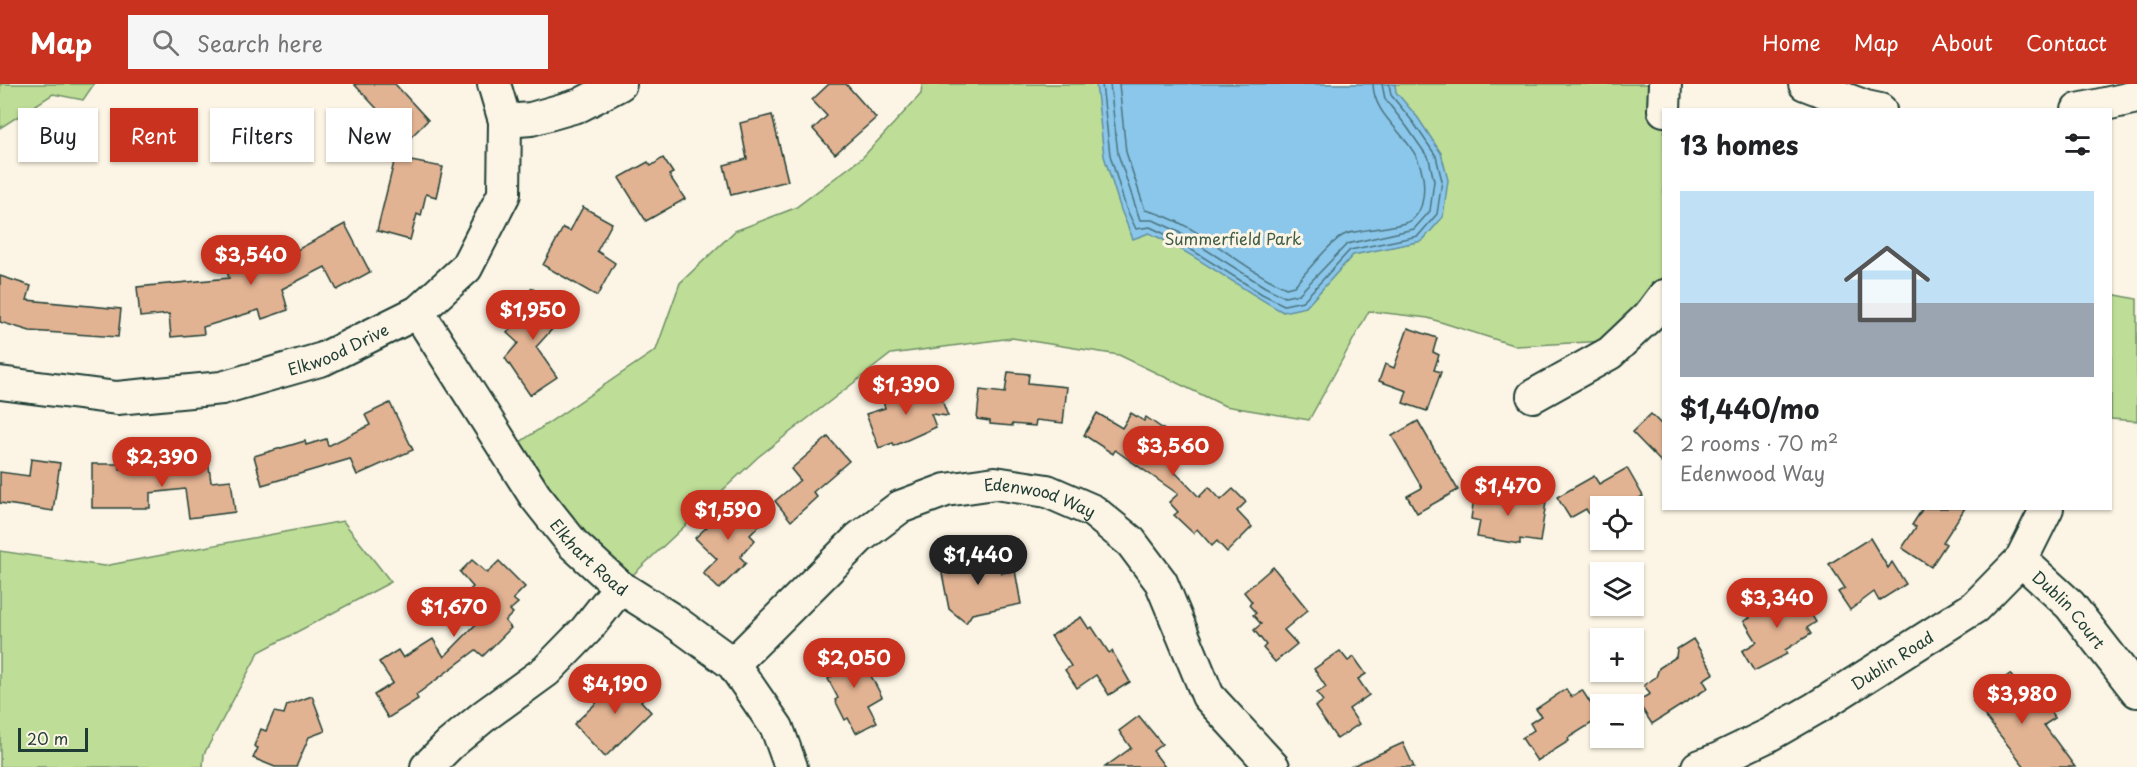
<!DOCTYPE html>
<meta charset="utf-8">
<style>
:root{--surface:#fff;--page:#f6f6f6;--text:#202124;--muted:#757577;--line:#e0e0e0;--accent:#c8321e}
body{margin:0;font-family:"Playpen Sans",sans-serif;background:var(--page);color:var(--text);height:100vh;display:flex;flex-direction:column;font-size:22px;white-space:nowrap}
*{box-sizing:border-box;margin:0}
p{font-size:20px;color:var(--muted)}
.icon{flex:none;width:33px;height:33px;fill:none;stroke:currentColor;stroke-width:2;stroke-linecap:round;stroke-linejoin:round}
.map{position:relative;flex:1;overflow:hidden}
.panel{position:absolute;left:1662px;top:24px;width:450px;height:402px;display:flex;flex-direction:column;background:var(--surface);border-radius:0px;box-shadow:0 2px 4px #0004}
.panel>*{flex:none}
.guide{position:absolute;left:18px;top:24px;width:570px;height:54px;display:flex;gap:12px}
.buttons{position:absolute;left:1590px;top:412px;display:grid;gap:12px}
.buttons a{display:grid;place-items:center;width:54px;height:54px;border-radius:0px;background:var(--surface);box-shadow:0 2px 4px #0004;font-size:30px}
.scale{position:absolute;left:18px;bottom:15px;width:70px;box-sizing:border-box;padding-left:6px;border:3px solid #1f3d34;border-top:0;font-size:16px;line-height:21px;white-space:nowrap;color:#1f3d34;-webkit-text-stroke:4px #fcf5e5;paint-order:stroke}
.price{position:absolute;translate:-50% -51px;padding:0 14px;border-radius:21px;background:var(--accent);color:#fff;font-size:20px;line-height:39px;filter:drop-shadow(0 2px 3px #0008)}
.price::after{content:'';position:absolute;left:50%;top:36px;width:18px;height:14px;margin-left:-9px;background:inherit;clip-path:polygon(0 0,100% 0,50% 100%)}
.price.on{background:#222;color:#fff}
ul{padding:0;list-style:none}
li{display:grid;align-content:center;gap:12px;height:318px;padding:0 18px}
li+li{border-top:2px solid var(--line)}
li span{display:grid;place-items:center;height:186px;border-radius:0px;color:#555}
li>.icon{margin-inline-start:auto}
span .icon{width:108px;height:108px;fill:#fffc;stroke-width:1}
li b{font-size:26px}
h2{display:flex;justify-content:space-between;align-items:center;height:72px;padding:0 18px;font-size:26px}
.pill{padding:0 21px;border-radius:0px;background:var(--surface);box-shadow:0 2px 4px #0004;font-size:21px;line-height:54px}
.pill.on{background:var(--accent);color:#fff}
header{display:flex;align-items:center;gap:36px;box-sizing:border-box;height:84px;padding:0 30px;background:var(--accent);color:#fff}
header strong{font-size:28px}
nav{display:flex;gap:33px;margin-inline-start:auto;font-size:21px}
.search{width:420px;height:54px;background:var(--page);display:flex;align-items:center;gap:15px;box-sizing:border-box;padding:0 21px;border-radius:0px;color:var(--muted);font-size:22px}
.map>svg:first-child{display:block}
.green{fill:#bede97;stroke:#6e8e66;stroke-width:1.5}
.water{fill:#8bc6eb;stroke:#608fa2;stroke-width:1.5}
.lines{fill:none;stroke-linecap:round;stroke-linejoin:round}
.shore{stroke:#4a747d;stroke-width:1.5}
.building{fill:#e2b393;stroke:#1f3d34;stroke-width:1.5}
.minor-casing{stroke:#1f3d34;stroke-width:36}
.minor{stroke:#fcf5e5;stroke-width:32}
.labels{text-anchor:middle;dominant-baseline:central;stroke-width:6;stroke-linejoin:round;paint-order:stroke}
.park-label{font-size:16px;fill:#3f5d48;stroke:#fcf5e5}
.street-label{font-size:16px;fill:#1f3d34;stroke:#fcf5e5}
</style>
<header>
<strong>Map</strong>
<div class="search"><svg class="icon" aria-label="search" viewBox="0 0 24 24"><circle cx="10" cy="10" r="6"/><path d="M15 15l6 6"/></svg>Search here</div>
<nav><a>Home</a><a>Map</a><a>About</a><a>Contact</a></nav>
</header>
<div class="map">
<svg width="2137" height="683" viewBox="0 0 2137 683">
<rect width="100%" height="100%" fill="#fcf5e5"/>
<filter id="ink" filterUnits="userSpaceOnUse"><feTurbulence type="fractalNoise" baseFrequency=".0167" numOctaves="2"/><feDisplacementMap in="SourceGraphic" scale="12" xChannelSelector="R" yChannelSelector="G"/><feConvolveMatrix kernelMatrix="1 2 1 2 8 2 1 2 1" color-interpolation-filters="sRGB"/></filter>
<g filter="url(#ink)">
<!-- green -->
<g class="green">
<path d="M0 0H94L83 16 53 10 0 44Z"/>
<path d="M922 0H1665L1663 211 1624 256 1516 262 1428 234 1369 227 1309 336 1225 322 1119 271 1012 254 891 270 758 373 620 503 507 367 656 266 680 199 735 147 795 124 863 73 921 10Z"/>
<path d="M2111 210 2137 215V337L2111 335Z"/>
<path d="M343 437 391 498 259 568 204 670 203 683H0V467L104 482Z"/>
</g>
<!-- water -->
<path class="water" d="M1096 0H1395L1396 8 1418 34 1441 69 1448 96 1443 133 1422 157 1353 171 1306 223 1283 228C1237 203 1196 170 1149 149L1133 155 1121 126 1104 72Z"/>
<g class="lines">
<!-- shore -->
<g class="shore">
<path d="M1102 0 1110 71 1126 124 1136 145 1150 143 1171 153 1262 210 1284 221 1303 217 1350 166 1418 152 1437 130 1442 97 1436 72 1413 38 1391 11 1389 0"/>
<path d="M1110 0 1118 70 1140 136H1153L1175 146 1265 203 1285 213 1299 210 1347 160 1414 145 1430 127 1434 97 1429 75 1407 43 1385 15 1382 0"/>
<path d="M1119 0 1126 68 1145 126C1198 138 1237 183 1286 204L1294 202C1305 190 1333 154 1346 150 1362 145 1397 144 1410 137 1418 132 1422 122 1423 114 1431 56 1374 43 1373 0"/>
</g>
</g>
<!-- building -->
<g class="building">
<path d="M354 0H395L428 36 407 57Z"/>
<path d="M829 0H846L876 34 835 70 813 45 827 32 812 16Z"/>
<path d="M772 31 788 97 731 111 724 81 747 75 740 39Z"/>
<path d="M395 74 443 83 436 113 426 110 421 132 417 130 410 156 377 147Z"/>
<path d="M663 74 673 89 669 91 685 115 646 137 619 94 648 78 651 82Z"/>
<path d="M583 123 612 139 597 167 615 179 597 212 543 181 563 144 570 147Z"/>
<path d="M345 140 370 188 337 206 325 183 282 205 288 226 262 235 259 226 203 243 204 250 171 253 169 230 140 233 137 203 229 194 225 181 249 173 254 189 296 175 293 168Z"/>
<path d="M0 192 31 202 27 216 121 225 118 253 30 247 0 238Z"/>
<path d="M532 204 564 232 536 263 557 293 530 311 505 274 518 259 507 249 523 229 516 223Z"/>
<path d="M1408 244 1437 254 1433 268 1439 271 1434 286 1441 288 1427 327 1403 319 1407 307 1379 297 1385 280 1394 284Z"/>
<path d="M1008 288 1029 290 1028 299 1067 303 1063 339 1036 336 1035 342 1012 340V342L990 340V337L977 335 980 306 1005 309Z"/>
<path d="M936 301 948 332 931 330 936 343 894 362 893 359 879 364 866 330 885 324 882 314 902 306 905 312Z"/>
<path d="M390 319 413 366 357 391 350 375 262 401 254 372 305 357 306 361 326 355 328 362 370 341 365 331Z"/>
<path d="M1097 329 1122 344 1131 329 1144 337 1146 333 1186 361 1171 384 1199 413 1209 403 1221 416 1233 405 1246 418 1237 427 1252 443 1227 468 1217 457 1212 462 1197 445 1193 449 1174 431 1178 428 1169 418 1178 410 1115 366 1113 370 1084 351Z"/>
<path d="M1651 330 1664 343V381L1632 348Z"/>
<path d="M1418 337 1458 406 1417 429 1407 412 1422 404 1392 352Z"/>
<path d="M828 353 849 377 813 408 817 413 791 437 775 417 800 396 791 385Z"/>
<path d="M31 375 60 379 53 427 0 419V388L29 392Z"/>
<path d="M208 375 211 398 231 396 235 428 189 434 185 405 150 409V424H92V380H120V385L177 386 176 379Z"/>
<path d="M1627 384 1643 412 1623 423H1600V436L1595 440 1586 425 1570 434 1557 413 1594 392 1599 400Z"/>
<path d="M1475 406 1546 418 1540 458 1520 455V460L1477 453 1480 437 1471 435Z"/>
<path d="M735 414 761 440 750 451 755 456 740 473 746 479 719 505 703 489 717 475 695 454 710 440 707 437Z"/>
<path d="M1923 424H1965L1943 458 1946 460 1931 483 1902 464 1916 443 1912 441Z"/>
<path d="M1870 454 1888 484 1892 478 1906 500 1879 517 1874 508 1850 526 1838 508 1845 504 1829 480Z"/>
<path d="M978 470 979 479 999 475 1002 489 1015 486 1021 520 972 530 966 539 949 525 940 479Z"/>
<path d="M472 476 487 489 499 477 525 503 513 515 518 519 510 526 513 529 505 537 511 544 483 572 476 566 416 611 418 615 388 634 374 611 393 599 379 578 398 566 403 574 433 555 444 573 478 538 458 517 473 503 460 488Z"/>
<path d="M1273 483 1308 526 1284 546 1297 560 1275 578 1263 564 1266 561 1254 546 1261 540 1253 531 1256 529 1249 521 1252 518 1244 508Z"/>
<path d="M1796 506 1816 538 1807 544 1811 550 1785 566 1787 570 1754 587 1742 567 1757 558 1744 537 1750 534 1747 529 1763 520 1766 524Z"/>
<path d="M1081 533 1089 545 1092 543 1109 569 1112 567 1130 598 1109 611 1096 591 1077 604 1065 586 1071 582 1051 552Z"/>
<path d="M1693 555 1714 589 1703 596 1708 604 1652 640 1637 617 1650 610 1644 601 1656 593 1659 584 1676 573 1677 565Z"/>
<path d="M856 563 882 613 868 621 877 638 856 649 848 634 845 636 835 616 838 614 828 595 832 592 825 579Z"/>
<path d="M1340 567 1348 577 1354 573 1366 590 1358 595 1369 611 1349 625 1359 640 1337 655 1315 623 1323 617 1317 609 1326 603 1314 585Z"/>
<path d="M630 587 650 608 641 617 651 628 605 673 574 640Z"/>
<path d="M2010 590 2029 616 2037 610 2055 634 2044 641 2075 683H2025L1973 617Z"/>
<path d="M1566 605 1571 613 1582 606 1600 634 1568 654 1569 657 1537 677 1522 654 1534 646 1530 639 1541 632 1536 625Z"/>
<path d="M312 612 325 647 309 653 296 683H275L253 674 258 664 254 662 261 645 266 647 274 628 284 630 287 621Z"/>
<path d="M1139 632 1162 660 1153 667 1165 683H1105L1131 664 1119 647Z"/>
<path d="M1403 659 1414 683H1350Z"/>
</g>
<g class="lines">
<!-- minor casing -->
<g class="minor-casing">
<g id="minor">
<path d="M1805 0 1866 23 1880 26"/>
<path d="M1664 26 1665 0"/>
<path d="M2078 26 2137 13"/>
<path d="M505 37 531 35 580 21 620 0"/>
<path id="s1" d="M418 228 535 412 573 460 620 503 674 537 733 580 777 644 791 683"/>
<path id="s2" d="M0 299 117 314 222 304 323 275 418 228 466 184 504 110 505 37 494 0"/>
<path d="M1533 312 1610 269 1649 232 1664 212"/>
<path id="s3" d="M2021 476 2070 521 2137 607"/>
<path id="s4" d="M733 580 859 454 900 423 946 406 995 399 1047 407 1093 427 1131 458 1161 498 1208 612 1273 683"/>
<path d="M427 683 449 661 484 632 546 587 586 546 620 503"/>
<path id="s5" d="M1698 683 1719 675 1769 651 1816 624 1975 523 2021 476 2047 424"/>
</g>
</g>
<!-- minor -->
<use href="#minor" class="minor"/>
</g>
</g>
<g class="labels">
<!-- park labels -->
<g class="park-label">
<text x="1233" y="154">Summerfield Park</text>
</g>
<!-- street labels -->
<g class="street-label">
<text stroke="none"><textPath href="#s2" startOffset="346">Elkwood Drive</textPath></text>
<text stroke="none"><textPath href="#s4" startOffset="375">Edenwood Way</textPath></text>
<text stroke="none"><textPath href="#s1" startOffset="300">Elkhart Road</textPath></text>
<text stroke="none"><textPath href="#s3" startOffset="69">Dublin Court</textPath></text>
<text stroke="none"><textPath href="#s5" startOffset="222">Dublin Road</textPath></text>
</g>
</g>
</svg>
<div class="buttons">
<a><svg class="icon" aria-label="locate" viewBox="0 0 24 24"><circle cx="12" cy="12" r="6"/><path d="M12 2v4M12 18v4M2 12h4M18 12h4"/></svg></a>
<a><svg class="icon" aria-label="layers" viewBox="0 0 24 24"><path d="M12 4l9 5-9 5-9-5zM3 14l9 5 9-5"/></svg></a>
<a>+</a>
<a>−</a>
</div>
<div class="scale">20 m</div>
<b class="price" style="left:251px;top:202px">$3,540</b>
<b class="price" style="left:533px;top:257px">$1,950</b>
<b class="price" style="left:906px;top:332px">$1,390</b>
<b class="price" style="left:1173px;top:393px">$3,560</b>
<b class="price" style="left:162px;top:404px">$2,390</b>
<b class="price" style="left:1508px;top:433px">$1,470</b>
<b class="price" style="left:728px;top:457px">$1,590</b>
<b class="price on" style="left:978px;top:502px">$1,440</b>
<b class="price" style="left:1777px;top:545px">$3,340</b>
<b class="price" style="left:454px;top:554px">$1,670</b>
<b class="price" style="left:854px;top:605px">$2,050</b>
<b class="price" style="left:615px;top:631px">$4,190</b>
<b class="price" style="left:2022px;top:641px">$3,980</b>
<div class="guide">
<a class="pill">Buy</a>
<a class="pill on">Rent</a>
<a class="pill">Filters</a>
<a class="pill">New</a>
</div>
<section class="panel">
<h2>13 homes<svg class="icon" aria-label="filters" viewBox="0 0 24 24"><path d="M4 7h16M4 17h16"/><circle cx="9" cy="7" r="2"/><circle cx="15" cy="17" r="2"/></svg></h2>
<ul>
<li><span style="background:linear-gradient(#bfe0f5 60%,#9aa5b1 0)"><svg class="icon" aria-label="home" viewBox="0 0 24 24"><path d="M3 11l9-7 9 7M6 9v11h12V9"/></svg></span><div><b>$1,440/mo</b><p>2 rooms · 70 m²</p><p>Edenwood Way</p></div></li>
</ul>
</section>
</div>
